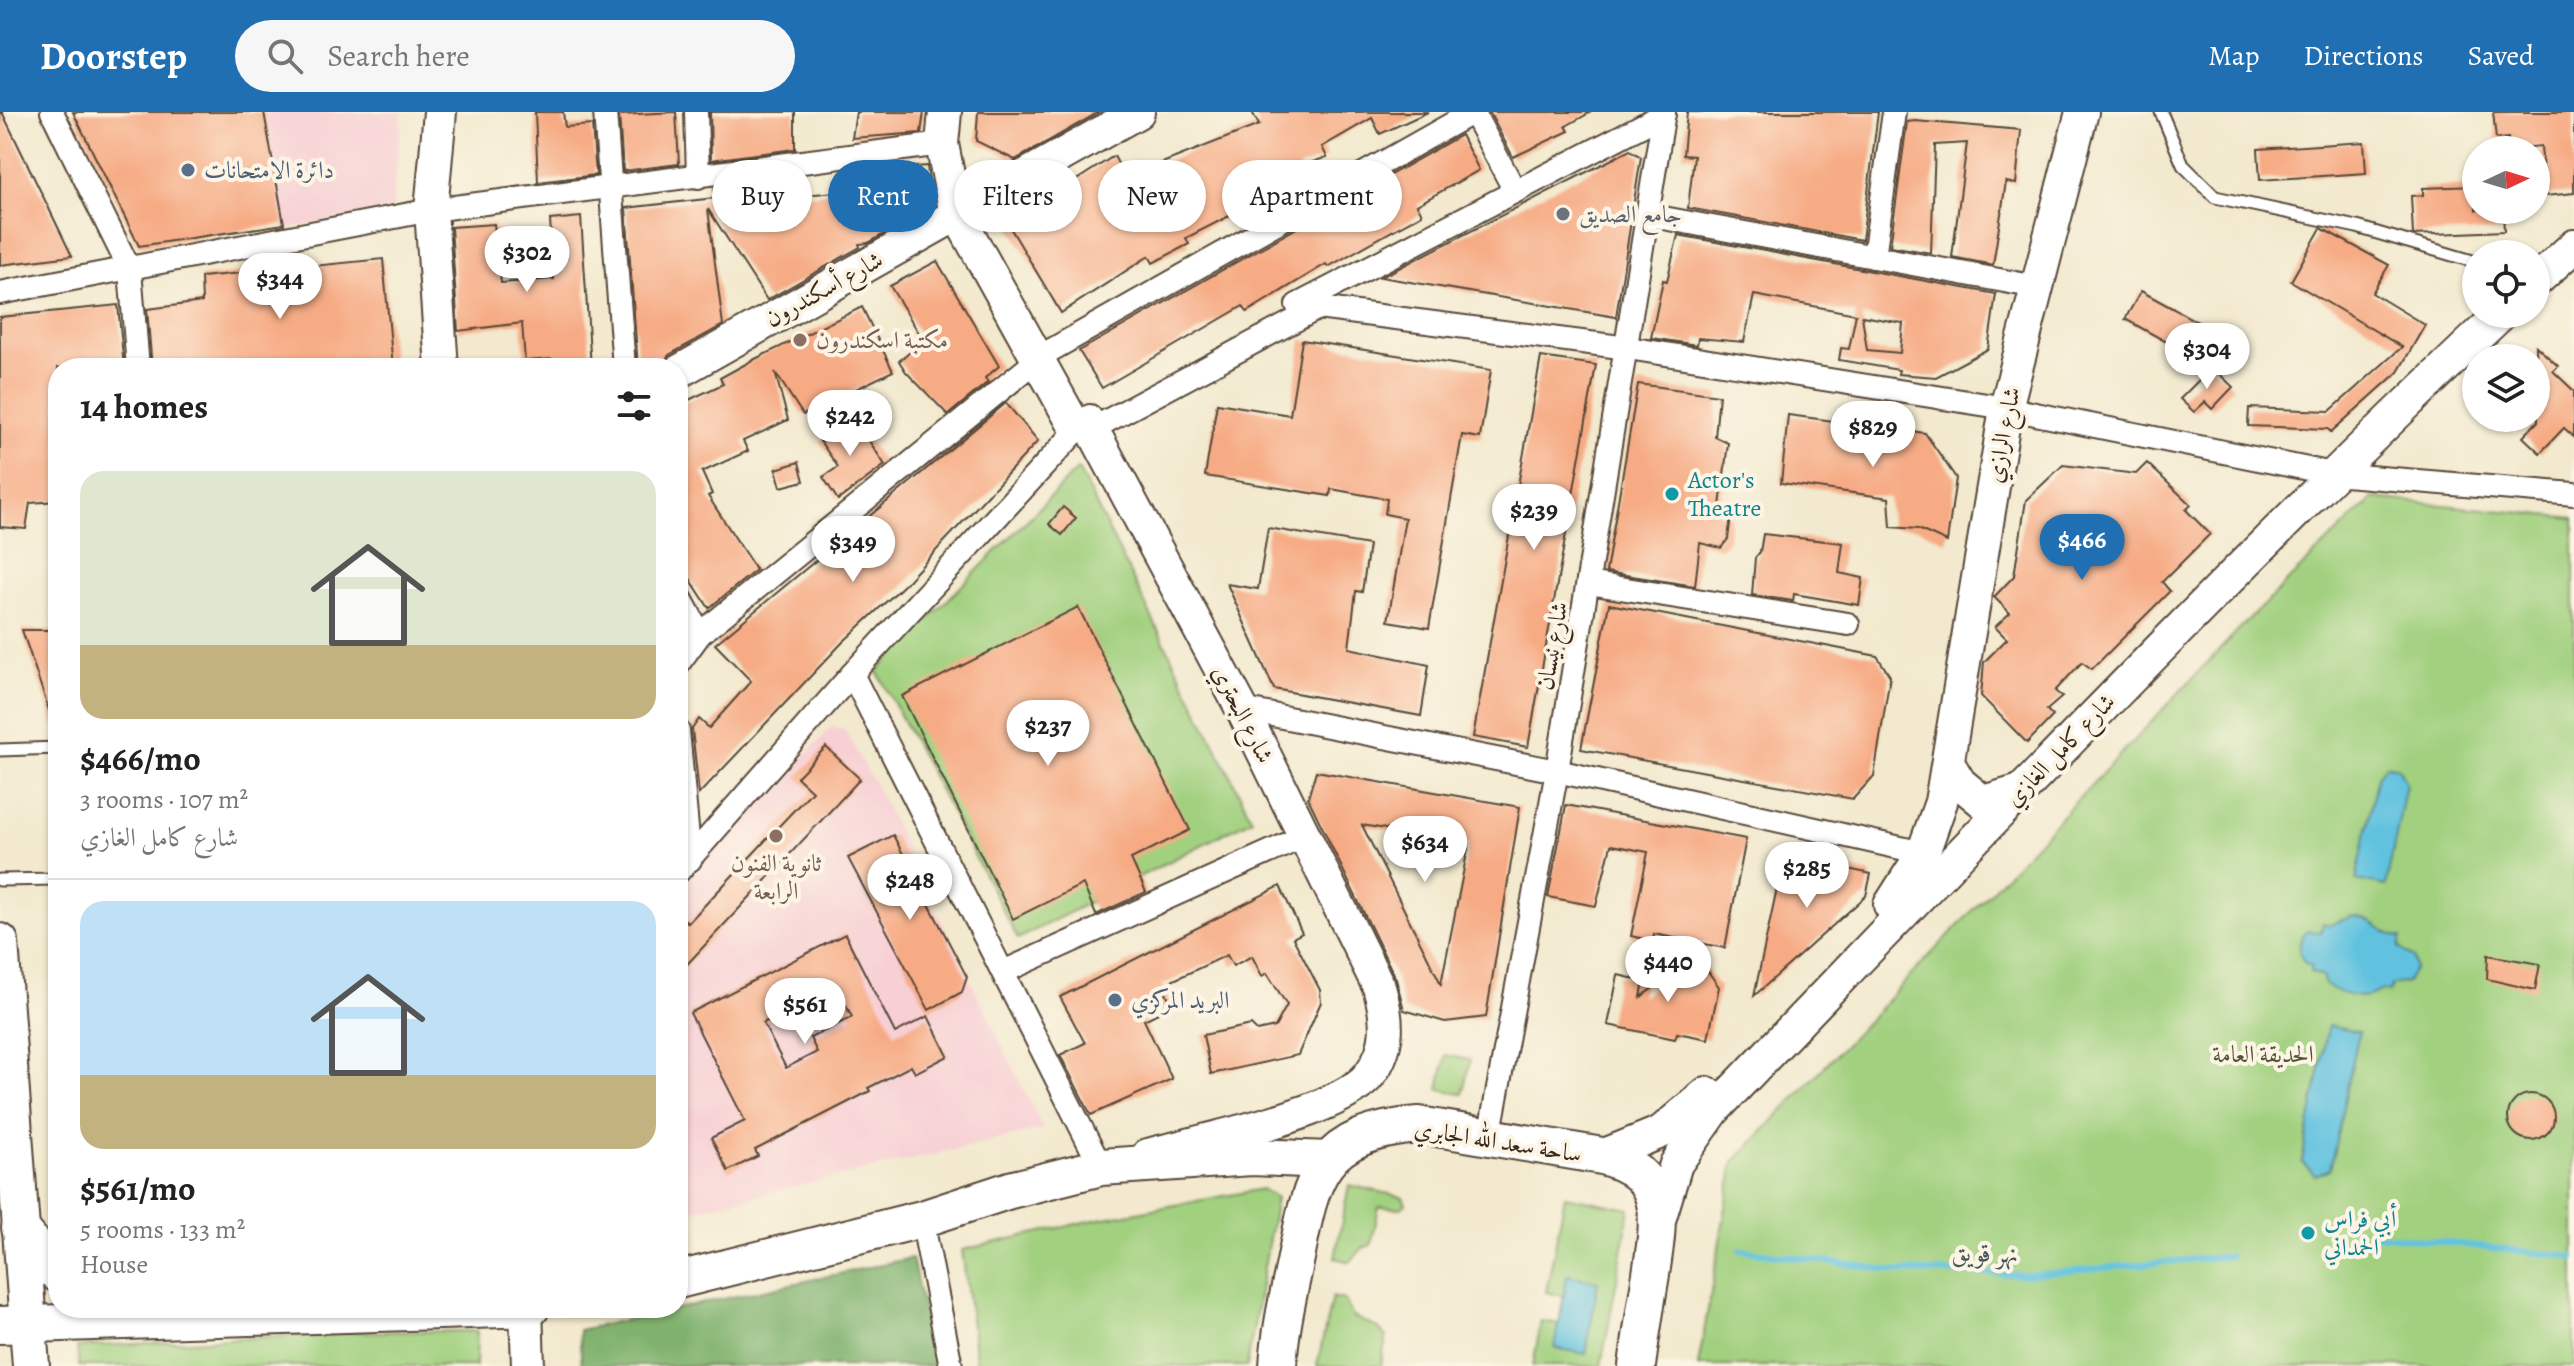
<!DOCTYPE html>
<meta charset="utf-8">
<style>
:root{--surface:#fff;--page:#f6f6f6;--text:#222;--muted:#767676;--line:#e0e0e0;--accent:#1f6fb2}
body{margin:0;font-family:Alegreya,Amiri,serif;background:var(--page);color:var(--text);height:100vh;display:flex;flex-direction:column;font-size:30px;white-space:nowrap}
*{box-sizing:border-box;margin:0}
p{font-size:26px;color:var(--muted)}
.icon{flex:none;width:44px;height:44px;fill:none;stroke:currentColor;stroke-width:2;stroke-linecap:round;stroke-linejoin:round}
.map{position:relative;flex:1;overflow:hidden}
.panel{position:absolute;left:48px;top:246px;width:640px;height:960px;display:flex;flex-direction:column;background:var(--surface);border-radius:32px;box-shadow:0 2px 6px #0004}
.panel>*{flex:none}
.top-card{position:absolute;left:712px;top:48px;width:760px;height:72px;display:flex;gap:16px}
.needle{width:52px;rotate:86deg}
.controls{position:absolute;left:2462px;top:24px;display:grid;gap:16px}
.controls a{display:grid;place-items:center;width:88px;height:88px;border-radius:50%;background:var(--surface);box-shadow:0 2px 6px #0004;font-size:40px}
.price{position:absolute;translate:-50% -68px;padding:0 18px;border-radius:28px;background:#fff;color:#222;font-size:26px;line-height:52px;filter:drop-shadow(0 2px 4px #0008)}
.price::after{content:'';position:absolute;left:50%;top:48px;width:24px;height:18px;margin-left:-12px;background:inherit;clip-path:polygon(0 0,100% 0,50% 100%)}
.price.selected{background:var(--accent);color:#fff}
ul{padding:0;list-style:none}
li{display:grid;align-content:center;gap:16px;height:424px;padding:0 32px}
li+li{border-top:2px solid var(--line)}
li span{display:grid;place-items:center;height:248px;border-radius:24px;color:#555}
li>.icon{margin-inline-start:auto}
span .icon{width:144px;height:144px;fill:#fffc;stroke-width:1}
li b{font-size:34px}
h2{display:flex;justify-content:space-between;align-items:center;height:96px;padding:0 32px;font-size:34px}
.chip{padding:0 28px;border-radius:36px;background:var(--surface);box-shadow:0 2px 6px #0004;font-size:28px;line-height:72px}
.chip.selected{background:var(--accent);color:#fff}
header{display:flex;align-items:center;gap:48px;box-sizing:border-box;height:112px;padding:0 40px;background:var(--accent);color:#fff}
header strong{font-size:38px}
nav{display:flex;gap:44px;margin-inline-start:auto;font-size:28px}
.search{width:560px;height:72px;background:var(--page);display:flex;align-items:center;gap:20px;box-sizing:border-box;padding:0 28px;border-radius:44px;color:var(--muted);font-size:30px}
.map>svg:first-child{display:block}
.built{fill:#f7cfd4}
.green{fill:#a1d07f;stroke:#6e7d4e;stroke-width:2}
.forest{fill:#80b26e;stroke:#5e6e46;stroke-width:2}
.water{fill:#60c2df;stroke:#4e767e;stroke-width:2}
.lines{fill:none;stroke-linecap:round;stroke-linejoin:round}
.stream{stroke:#60c2df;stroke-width:6}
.building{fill:#f6ab84;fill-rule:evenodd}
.lane-casing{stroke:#564738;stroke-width:15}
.street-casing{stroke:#564738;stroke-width:26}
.secondary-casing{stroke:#564738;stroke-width:36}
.primary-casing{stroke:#564738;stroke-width:40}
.lane{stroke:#fff;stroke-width:11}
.street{stroke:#fff;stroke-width:22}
.secondary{stroke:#fff;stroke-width:32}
.primary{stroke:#fff;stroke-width:36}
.service-dot{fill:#5c6f8a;stroke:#fcf5e5;stroke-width:3}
.worship-dot{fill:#6b7280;stroke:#fcf5e5;stroke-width:3}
.education-dot{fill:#8d6e63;stroke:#fcf5e5;stroke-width:3}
.culture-dot{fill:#0f9aa8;stroke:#fcf5e5;stroke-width:3}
.labels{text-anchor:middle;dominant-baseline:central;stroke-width:8;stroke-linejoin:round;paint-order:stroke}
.service-label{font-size:24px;fill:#4e5e75;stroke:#fcf5e5;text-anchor:start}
.worship-label{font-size:24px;fill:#5b616d;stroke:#fcf5e5;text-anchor:start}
.street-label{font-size:24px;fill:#3b2a1e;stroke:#fcf5e5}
.education-label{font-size:24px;fill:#785e54;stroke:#fcf5e5;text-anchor:start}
.culture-label{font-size:24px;fill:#0d838f;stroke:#fcf5e5;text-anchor:start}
.park-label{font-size:24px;fill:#545436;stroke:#fcf5e5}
.water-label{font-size:26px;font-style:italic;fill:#465858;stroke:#fcf5e5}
</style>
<header>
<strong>Doorstep</strong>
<div class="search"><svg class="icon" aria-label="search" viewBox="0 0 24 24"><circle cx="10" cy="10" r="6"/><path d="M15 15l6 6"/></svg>Search here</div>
<nav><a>Map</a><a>Directions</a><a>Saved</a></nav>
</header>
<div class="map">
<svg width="2574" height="1254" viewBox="0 0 2574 1254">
<rect width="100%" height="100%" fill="#fcf5e5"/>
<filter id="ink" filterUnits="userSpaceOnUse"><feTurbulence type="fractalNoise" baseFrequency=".0125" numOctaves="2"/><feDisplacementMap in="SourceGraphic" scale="16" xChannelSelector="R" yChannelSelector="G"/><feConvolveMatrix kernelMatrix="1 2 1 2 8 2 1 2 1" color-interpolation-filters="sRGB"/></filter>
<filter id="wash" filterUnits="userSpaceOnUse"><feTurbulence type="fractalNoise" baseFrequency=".006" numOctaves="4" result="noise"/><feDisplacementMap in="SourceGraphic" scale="32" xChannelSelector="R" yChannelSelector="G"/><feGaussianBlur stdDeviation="1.8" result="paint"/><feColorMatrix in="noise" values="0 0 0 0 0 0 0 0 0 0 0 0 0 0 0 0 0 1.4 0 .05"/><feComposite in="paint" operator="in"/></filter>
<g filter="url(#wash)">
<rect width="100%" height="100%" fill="#f2e9ce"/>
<!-- built -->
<g class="built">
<path d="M264 0H402L392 97 284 117Z"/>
<path d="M832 615 844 617 874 671 1043 1017 678 1102V776Z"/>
</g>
<!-- green -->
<g class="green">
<path d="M1078 357 1252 707 1018 827 877 559Z"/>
<path d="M2373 386 2574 406V1254H1698L1734 1050 2245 511Z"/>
<path d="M1446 943 1470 948 1463 982 1439 977Z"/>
<path d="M1349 1073 1403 1085 1406 1092 1401 1096 1379 1095 1371 1133 1363 1136 1350 1150 1335 1146Z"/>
<path d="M1262 1077 1276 1086 1247 1254H977L962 1138 1094 1108Z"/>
<path d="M1565 1084 1630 1097 1601 1254H1533L1541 1209 1560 1212 1564 1184 1546 1180Z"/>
<path d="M1332 1185 1345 1188 1353 1205 1378 1216 1386 1225 1381 1254H1317Z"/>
<path d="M477 1219 476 1254H79L77 1235 358 1220Z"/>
</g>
<!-- forest -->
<path class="forest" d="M912 1146 935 1254H582L579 1218Z"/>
<!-- water -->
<g class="water">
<path d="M2386 653 2399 656 2406 672 2386 774 2356 768 2378 663Z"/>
<path d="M2353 804C2374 806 2383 823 2401 826L2399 835 2413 846 2415 856 2407 870 2391 873 2389 880 2382 878C2362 891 2343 883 2325 873L2322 864 2310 860 2312 854C2298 849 2298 836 2302 824L2307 819 2321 820 2323 811 2330 813Z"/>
<path d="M2328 914 2359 920 2330 1057 2315 1063 2302 1050Z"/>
<path d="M1567 1163 1598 1169 1586 1242 1555 1236Z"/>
</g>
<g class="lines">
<!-- stream -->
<g class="stream">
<path d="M2369 1122 2574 1145"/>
<path d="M1741 1138 1897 1159 2028 1163 2229 1144"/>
</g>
</g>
<g id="blocks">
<!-- building -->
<g class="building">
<path d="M0 0H2L72 144 0 153Z"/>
<path d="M73 0H264L284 112 139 134Z"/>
<path d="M535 0H563L565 15 592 13 596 63 538 70Z"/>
<path d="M676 0 679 52 623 59 619 3Z"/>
<path d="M710 0H795V37L711 48Z"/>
<path d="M856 0H924L921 21 852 26Z"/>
<path d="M978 0H1099L1015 48 976 29Z"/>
<path d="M1252 0H1428L1380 22 1372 6 1322 35 1327 45 1299 55 1300 59 1285 65 1288 74 1186 126 1189 132 1153 151 1149 144 1061 201 1008 112 1114 44 1124 63 1144 52 1147 57 1259 13Z"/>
<path d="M1489 0H1591L1566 14 1569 19 1513 45Z"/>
<path d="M1687 0H1878L1862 128 1688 96 1694 44 1683 43Z"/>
<path d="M2493 0H2574V81L2545 84 2541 34 2509 37 2508 26 2496 27Z"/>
<path d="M1915 9 2021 18 2016 72 2006 70 1993 153 1952 145 1967 31 1935 33 1931 141 1890 134 1907 10Z"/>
<path d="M1461 23 1479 58 1417 93 1422 102 1328 155 1326 152 1247 200 1243 194 1102 276 1079 239Z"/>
<path d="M2364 30 2366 61 2260 68 2258 37Z"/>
<path d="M1630 38 1641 45 1616 205 1381 165Z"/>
<path d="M927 54 932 95 898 110V114L868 131 859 132 860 135 767 188 708 97 723 213 669 243 660 256H638L626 96 715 86 714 76 792 65 794 84 868 77 867 59Z"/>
<path d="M2476 74V98H2503L2504 119 2413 123 2411 84 2423 83V76Z"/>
<path d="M581 105 591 256H553L552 247 525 249 522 211 458 219 451 115 494 112 501 171 554 167 550 108Z"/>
<path d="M2321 116 2389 153 2372 181 2425 213 2398 260 2331 320 2328 317 2248 314 2249 296 2330 299 2402 235 2291 169Z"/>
<path d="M1678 123 1996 182 1988 237 1936 265 1898 262 1899 258 1839 248 1841 236 1849 237 1856 202 1754 183 1744 230 1698 226 1697 233 1651 226 1663 168 1667 169ZM1862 204 1903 211 1900 241 1867 238Z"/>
<path d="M383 147 393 256H152L147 197 202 190 201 165Z"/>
<path d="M937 149 999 254 985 266 988 270 948 303 906 260 899 249 924 229 890 174Z"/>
<path d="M2141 179 2225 225 2210 254 2125 207Z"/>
<path d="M118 193 124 256H58V389L30 391 26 417 0 415V205Z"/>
<path d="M862 195 893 259 803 303 775 260 788 308 743 329 748 339 702 360 712 382 708 384 756 458 709 496 678 448V293L723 272 720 266 753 248Z"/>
<path d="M1302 228 1491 258 1480 326 1462 323 1429 516 1388 509 1405 406 1385 402 1387 387 1331 377 1330 384 1205 364 1217 291 1290 303Z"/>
<path d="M2536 234 2558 254 2553 259 2574 279V325L2564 316 2540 341 2523 325 2538 309Z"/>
<path d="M1541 245 1596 253 1528 635 1473 625Z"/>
<path d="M2212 255 2233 275 2212 297 2205 290 2194 300 2180 287Z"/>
<path d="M1638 272 1719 283 1715 325 1728 331 1719 402 1731 404 1728 427 1721 436 1700 431 1695 474 1606 460Z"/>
<path d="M1006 291 1038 329 904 473 842 531 699 682 692 617 699 607 709 616 751 569 715 532Z"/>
<path d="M1788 303 1925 321 1956 366 1947 430 1918 417 1891 415 1889 386 1781 371Z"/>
<path d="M854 306 885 353 838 388 823 365 838 355 820 329Z"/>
<path d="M799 350 804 369 781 375 776 357Z"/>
<path d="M2147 351 2191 393 2186 398 2210 422 2162 470 2170 479 2092 557 2082 550 2055 579 2062 585 2047 598 2053 604 2027 631 1981 584 1984 550 2007 527 1995 515 2010 501 1994 485 2014 464 2026 388 2063 353 2136 362Z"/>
<path d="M1063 395 1076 406 1062 423 1049 412Z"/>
<path d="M1268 416 1369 433 1362 480 1356 479 1349 536 1429 553 1421 604 1274 577 1227 472 1258 477Z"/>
<path d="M1763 422 1843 431 1839 461 1863 466 1859 493 1794 482 1793 489 1752 483 1755 446 1760 440Z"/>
<path d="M1609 492 1877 544 1890 564 1874 664 1853 687 1581 637Z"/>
<path d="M1078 495 1190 718 1131 747 1146 780 1096 803 1083 772 1013 807 902 584Z"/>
<path d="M22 518H58V615L55 616Z"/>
<path d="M826 635 860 667 678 862V801L688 811 812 679 797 665Z"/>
<path d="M1316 659 1520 695 1486 905 1445 910 1404 898 1396 867 1308 686ZM1362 713 1469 731 1441 872Z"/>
<path d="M1566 693 1746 727 1725 836 1654 822 1653 829 1631 824 1648 740 1611 733 1596 794 1548 785Z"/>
<path d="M893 723 967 865 962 880 929 898 848 746Z"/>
<path d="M1784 743 1871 762 1866 784 1754 884Z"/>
<path d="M1280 774 1302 821 1293 826 1320 878 1321 890 1298 943 1211 962 1203 923 1251 913 1257 919 1275 915 1287 893 1267 861 1262 864 1252 844 1233 854 1227 843 1163 873 1172 894 1144 908 1172 967 1091 1003 1060 943 1085 931 1060 885Z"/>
<path d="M845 822 895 921 928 904 948 944 915 961 911 954 868 976 870 979 755 1038 758 1044 728 1059 711 1026 745 1009 690 901ZM836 873 852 905 810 926 817 940 786 956 763 911Z"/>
<path d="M2488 843 2540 852 2535 878 2487 867Z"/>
<path d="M1698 845 1719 875 1708 927 1677 921 1675 927 1608 913 1618 863 1644 869 1641 885 1658 872 1665 873 1672 860Z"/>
<circle cx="2531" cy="1005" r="23"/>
</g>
</g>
</g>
<g filter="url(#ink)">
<use href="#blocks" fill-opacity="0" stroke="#564738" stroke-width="2"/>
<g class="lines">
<!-- lane casing -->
<g class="lane-casing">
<g id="lane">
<path d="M2161 0 2183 53 2215 85 2357 115 2476 150"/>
<path d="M0 638 58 636"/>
<path d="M0 768 58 767"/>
</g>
</g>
<!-- street casing -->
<g class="street-casing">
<g id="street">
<path d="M52 0 130 158 138 256"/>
<path d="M605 0 624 256"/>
<path d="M696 0 698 65"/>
<path d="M1647 103 2037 175"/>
<path d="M1874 145 1894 0"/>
<path d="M0 181 431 98 942 32"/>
<path d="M1297 193 1664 2"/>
<path d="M1092 317 1318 196 1628 236 2006 296 2333 362 2574 382"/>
<path d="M1588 471 1848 512"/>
<path d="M678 481 700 522"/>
<path d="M678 552 700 522 1046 241 1473 0 1515 79"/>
<path d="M852 562 1101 1055"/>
<path d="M1242 597 1557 659 1923 741"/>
<path d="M678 619 690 748"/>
<path d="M678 760 852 562 1090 304"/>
<path d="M1003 860 1305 724"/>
<path d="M1489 1025 1557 659 1664 0"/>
<path d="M922 1107 951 1254"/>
</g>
</g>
<!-- secondary casing -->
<g class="secondary-casing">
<g id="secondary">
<path d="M440 0 431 98 442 256"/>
<path d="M945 0 942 32 955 98 1072 309 1092 317 1242 597 1379 875C1388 906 1391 934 1370 962 1342 1001 1198 1029 1148 1043"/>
<path d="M2536 169 2574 134"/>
<path d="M678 260 1138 0"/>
<path d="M1948 651 1960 671 1983 690 2017 680"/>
<path d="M1890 793 1923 741 1941 690 2006 296 2082 0"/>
<path d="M1602 1044 1661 1020 1707 981"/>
<path d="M1660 1105 1676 1052 1714 998C1973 729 2229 458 2501 202"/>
<path d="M526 1196 528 1254"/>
</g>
</g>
<!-- primary casing -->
<g class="primary-casing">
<g id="primary">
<path d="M0 830 31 1254"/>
<path d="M20 1116 58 1162"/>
<path d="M678 1168 922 1107 1010 1078 1101 1055 1252 1045 1329 1048"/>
<path d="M0 1213 531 1196"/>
<path d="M1278 1254C1280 1219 1288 1185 1295 1151 1312 1062 1319 1022 1419 1013L1602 1044C1669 1061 1659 1108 1651 1162 1646 1193 1641 1223 1637 1254"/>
</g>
</g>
<!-- lane -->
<use href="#lane" class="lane"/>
<!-- street -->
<use href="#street" class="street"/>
<!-- secondary -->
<use href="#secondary" class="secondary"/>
<!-- primary -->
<use href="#primary" class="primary"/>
</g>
</g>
<!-- markers -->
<g class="service-dot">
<circle cx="188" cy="58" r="8"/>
<circle cx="1115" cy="888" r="8"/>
</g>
<circle class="worship-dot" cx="1563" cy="102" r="8"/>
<g class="education-dot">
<circle cx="800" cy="228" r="8"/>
<circle cx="776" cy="724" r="8"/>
</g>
<g class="culture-dot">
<circle cx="1672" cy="382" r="8"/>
<circle cx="2308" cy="1121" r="8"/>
</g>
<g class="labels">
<!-- service labels -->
<g class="service-label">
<text x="204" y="58">دائرة الامتحانات</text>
<text x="1131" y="888">البريد المركزي</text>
</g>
<!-- worship labels -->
<g class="worship-label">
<text x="1579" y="102">جامع الصديق</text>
</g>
<!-- street labels -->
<g class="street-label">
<text transform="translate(824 177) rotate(-29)">شارع أسكندرون</text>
<text transform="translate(2003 323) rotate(-79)">شارع الرازي</text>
<text transform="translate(1552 534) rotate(-80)">شارع نيسان</text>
<text transform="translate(1243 602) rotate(63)">شارع البحتري</text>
<text transform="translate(2060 638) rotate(-46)">شارع كامل الغازي</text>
<text transform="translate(1498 1029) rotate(9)">ساحة سعد الله الجابري</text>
</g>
<!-- education labels -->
<g class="education-label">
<text x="816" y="228">مكتبة اسكندرون</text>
<text x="776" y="751" text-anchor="middle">ثانوية الفنون<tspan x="776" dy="28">الرابعة</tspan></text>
</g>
<!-- culture labels -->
<g class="culture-label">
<text x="1688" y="368">Actor's<tspan x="1688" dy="28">Theatre</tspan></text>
<text x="2324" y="1107">أبي فراس<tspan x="2324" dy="28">الحمداني</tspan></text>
</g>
<!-- park labels -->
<g class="park-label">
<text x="2263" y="942">الحديقة العامة</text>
</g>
<!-- water labels -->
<g class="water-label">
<text transform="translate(1985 1141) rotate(2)">نهر قويق</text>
</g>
</g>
</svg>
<div class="controls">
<a><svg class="needle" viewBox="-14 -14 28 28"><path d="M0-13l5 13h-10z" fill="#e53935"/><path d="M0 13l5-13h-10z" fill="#767676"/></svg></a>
<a><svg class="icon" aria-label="locate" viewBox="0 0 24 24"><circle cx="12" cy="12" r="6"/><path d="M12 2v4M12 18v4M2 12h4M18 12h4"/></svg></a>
<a><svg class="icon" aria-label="layers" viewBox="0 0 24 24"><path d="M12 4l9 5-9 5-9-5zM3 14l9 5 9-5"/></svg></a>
</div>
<b class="price" style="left:527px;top:182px">$302</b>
<b class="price" style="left:280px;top:209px">$344</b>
<b class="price" style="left:2207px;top:279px">$304</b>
<b class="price" style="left:850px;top:346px">$242</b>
<b class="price" style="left:1873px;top:357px">$829</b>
<b class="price" style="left:1534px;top:440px">$239</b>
<b class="price selected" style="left:2082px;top:470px">$466</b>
<b class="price" style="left:853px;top:472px">$349</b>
<b class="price" style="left:1048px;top:656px">$237</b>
<b class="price" style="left:1425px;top:772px">$634</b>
<b class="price" style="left:1807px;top:798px">$285</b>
<b class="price" style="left:910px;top:810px">$248</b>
<b class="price" style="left:1668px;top:892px">$440</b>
<b class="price" style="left:805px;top:934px">$561</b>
<div class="top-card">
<a class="chip">Buy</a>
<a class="chip selected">Rent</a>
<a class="chip">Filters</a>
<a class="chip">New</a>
<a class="chip">Apartment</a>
</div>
<section class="panel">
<h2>14 homes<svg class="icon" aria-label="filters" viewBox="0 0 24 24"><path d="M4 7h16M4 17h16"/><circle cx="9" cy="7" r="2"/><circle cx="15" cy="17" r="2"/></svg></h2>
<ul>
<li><span style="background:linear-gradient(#dfe7d0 70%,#c2b280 0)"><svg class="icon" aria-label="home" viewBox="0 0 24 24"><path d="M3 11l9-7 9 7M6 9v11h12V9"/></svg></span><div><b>$466/mo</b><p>3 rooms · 107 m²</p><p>شارع كامل الغازي</p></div></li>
<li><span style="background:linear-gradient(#bfe0f5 70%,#c2b280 0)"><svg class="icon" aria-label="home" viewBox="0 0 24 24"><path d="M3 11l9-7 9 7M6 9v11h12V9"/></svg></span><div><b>$561/mo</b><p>5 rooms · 133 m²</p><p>House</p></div></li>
</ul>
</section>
</div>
